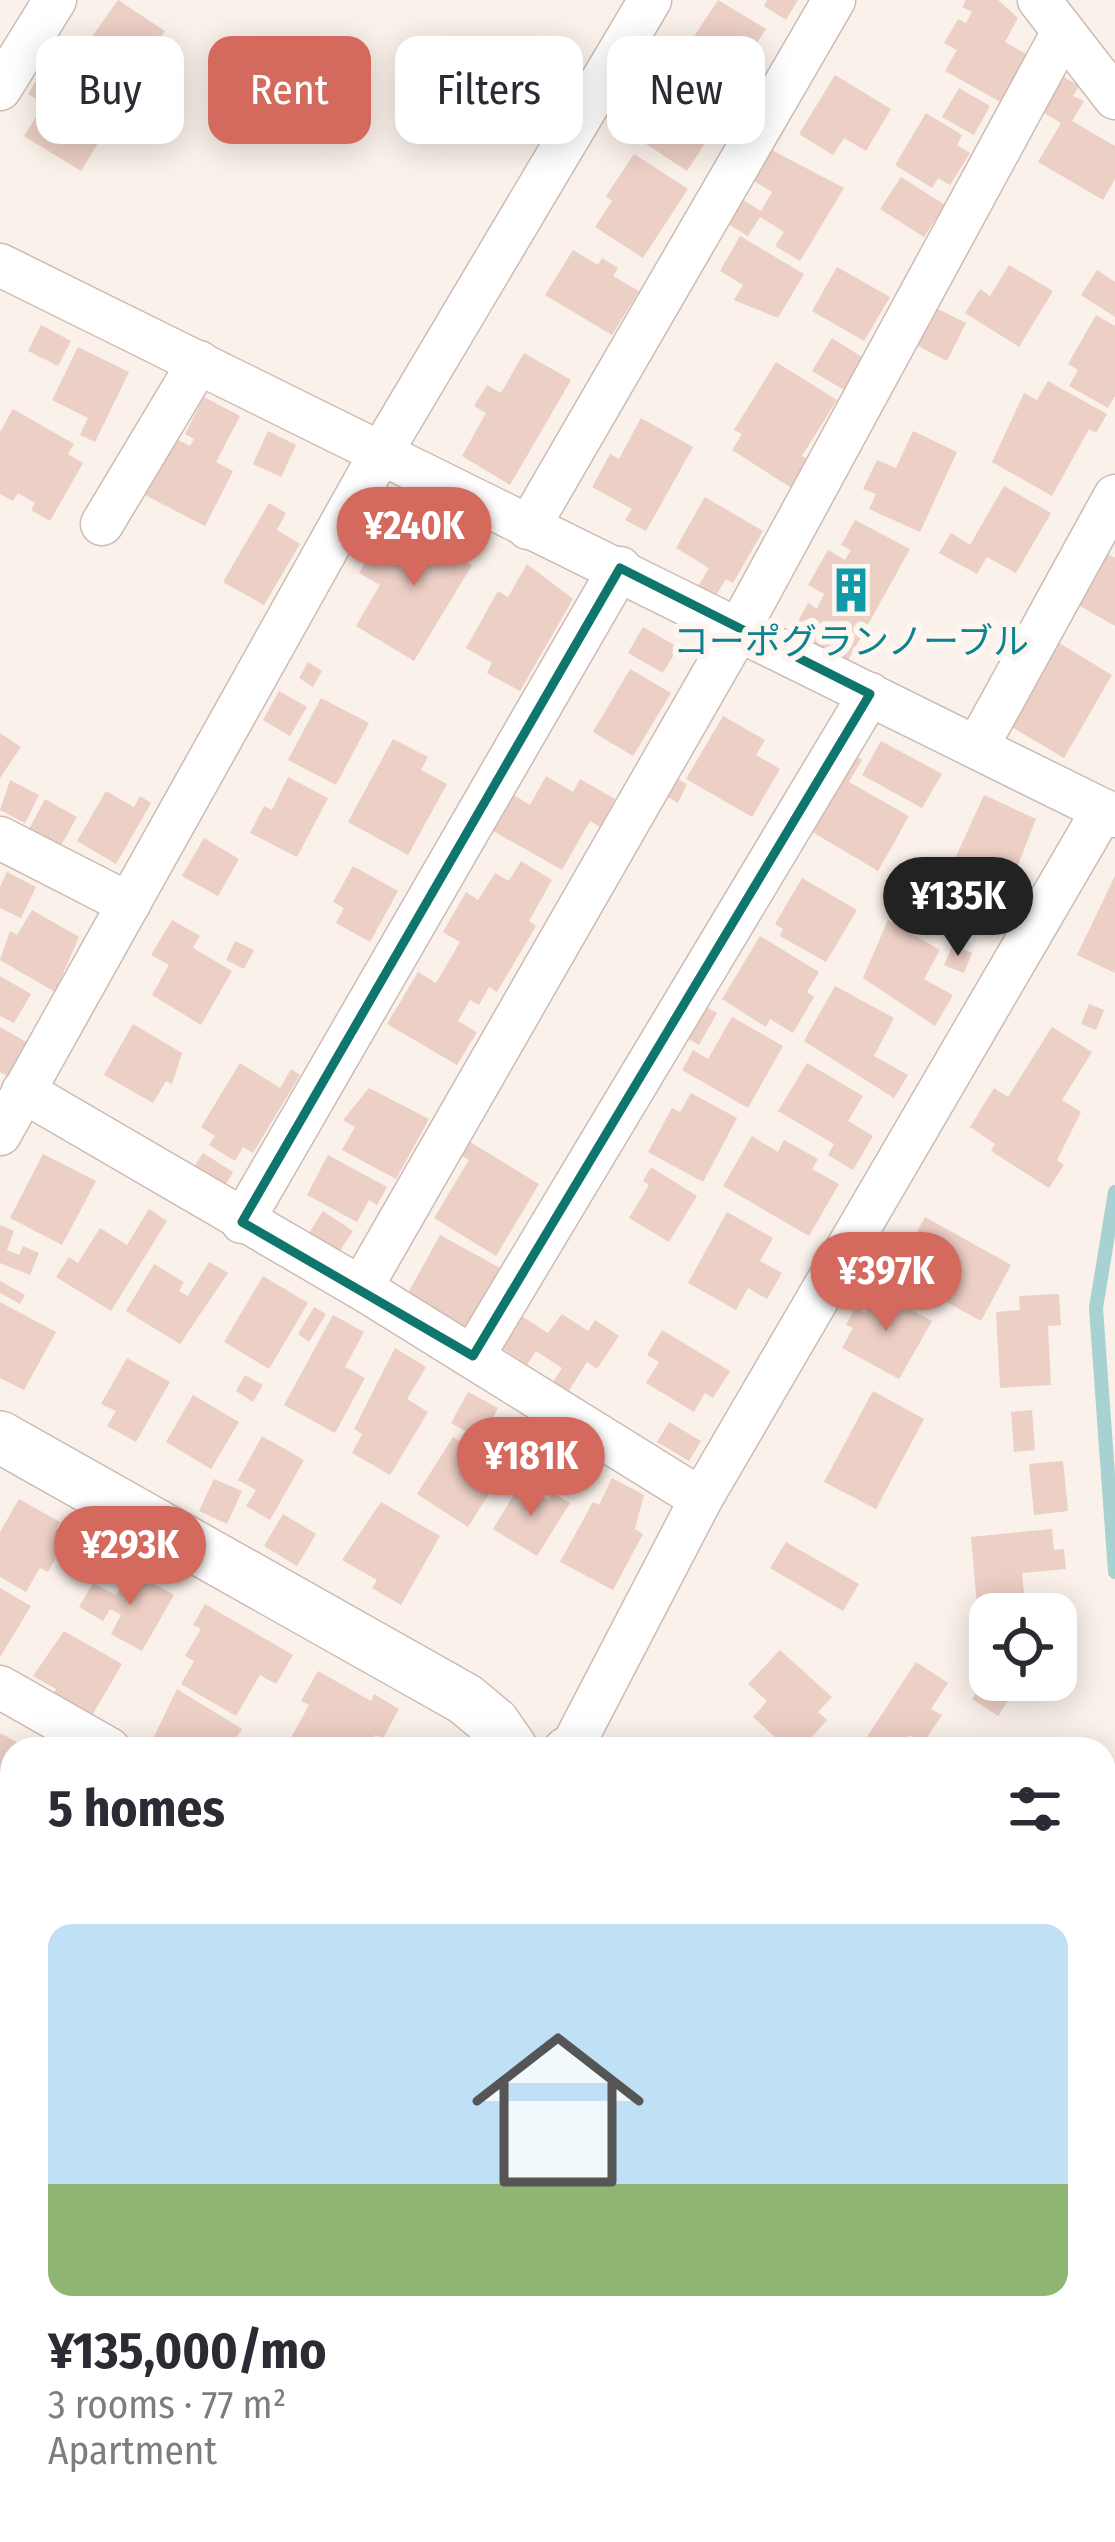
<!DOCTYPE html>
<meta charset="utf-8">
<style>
:root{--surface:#fff;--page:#f7f7f7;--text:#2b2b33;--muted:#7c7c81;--accent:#d4695e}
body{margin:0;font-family:"Fira Sans Condensed","Noto Sans JP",sans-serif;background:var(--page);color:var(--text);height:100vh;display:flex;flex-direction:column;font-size:45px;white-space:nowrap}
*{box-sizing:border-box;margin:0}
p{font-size:39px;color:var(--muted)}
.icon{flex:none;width:66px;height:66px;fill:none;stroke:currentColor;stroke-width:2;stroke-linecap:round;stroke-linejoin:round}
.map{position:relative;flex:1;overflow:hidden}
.side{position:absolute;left:0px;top:1737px;width:1116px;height:807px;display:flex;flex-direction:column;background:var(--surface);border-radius:36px 36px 0 0;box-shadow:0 6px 30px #0003}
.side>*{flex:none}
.guide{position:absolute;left:36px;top:36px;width:1044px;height:108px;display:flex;gap:24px}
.fabs{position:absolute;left:969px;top:1593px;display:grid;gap:24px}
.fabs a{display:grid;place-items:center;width:108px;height:108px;border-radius:24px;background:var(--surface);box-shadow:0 6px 30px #0003;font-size:60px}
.price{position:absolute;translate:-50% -102px;padding:0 27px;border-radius:42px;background:var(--accent);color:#fff;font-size:39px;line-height:78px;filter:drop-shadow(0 3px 6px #0008)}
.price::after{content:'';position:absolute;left:50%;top:72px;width:36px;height:27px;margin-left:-18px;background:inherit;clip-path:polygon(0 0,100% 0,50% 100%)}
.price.current{background:#222;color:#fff}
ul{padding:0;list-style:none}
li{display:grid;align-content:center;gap:24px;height:636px;padding:0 48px}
li span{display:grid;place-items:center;height:372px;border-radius:24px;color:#555}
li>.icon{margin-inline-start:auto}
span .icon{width:216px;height:216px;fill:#fffc;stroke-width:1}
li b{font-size:51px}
h2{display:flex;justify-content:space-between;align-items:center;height:144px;padding:0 48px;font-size:51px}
.pill{padding:0 42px;border-radius:24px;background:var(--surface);box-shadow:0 6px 30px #0003;font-size:42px;line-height:108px}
.pill.current{background:var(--accent);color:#fff}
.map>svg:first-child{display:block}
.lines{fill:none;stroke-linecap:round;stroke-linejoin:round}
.stream{stroke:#a8d1d2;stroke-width:14}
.building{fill:#eccfc5}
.minor-casing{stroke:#cdbbb4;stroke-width:45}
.tertiary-casing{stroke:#cdbbb4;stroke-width:54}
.secondary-casing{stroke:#cfbab2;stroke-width:60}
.minor{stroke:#fff;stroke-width:42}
.tertiary{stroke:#fff;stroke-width:51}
.secondary{stroke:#fff;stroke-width:57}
.marked{fill:none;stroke:#0f766e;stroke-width:9;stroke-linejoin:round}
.labels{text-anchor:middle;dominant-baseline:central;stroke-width:12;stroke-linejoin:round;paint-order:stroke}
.culture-label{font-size:36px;fill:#0d838f;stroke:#fdf6f0}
</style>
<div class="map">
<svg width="1115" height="2542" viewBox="0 0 1115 2542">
<rect width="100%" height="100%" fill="#faf1ea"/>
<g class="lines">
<!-- stream -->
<path class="stream" d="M1115 1192 1096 1308 1115 1572"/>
</g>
<!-- building -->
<g class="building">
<path d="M118 0 165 31 126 88 99 70 104 63 84 48Z"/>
<path d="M718 0 766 29 741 68 693 38Z"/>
<path d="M767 0H798L786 20 764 6Z"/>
<path d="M966 0H998L1018 18 1005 42 1030 56 1004 104 945 71 957 50 944 43 958 19 966 23 972 12 962 7Z"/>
<path d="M645 61 677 82 684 72 731 103 687 171 611 121 622 104 652 124 656 120 639 108 650 92 664 101 667 96 635 75Z"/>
<path d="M1059 74 1079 86 1073 96 1084 101 1072 121 1115 146V179L1103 200 1038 162 1061 123 1039 110Z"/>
<path d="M67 75 120 107 81 171 24 136 44 104 28 94 37 79 57 92Z"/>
<path d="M835 75 891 109 866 151 844 138 833 155 799 134Z"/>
<path d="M959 88 990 106 974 135 942 117Z"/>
<path d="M926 113 962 135 957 145 970 153 950 185 938 178 932 188 895 165Z"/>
<path d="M760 144 844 188 800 261 775 246 784 232 760 217 748 236 718 218 732 193 761 211 772 192 742 174Z"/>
<path d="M634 154 688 189 643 258 595 227 612 201 606 196Z"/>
<path d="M901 177 945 205 924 237 880 209Z"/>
<path d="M740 236 804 274 778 318 734 300 743 285 720 271Z"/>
<path d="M573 250 598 265 602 258 618 268 613 276 639 291 612 335 545 295Z"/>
<path d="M1009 265 1053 291 1019 347 965 313 980 289 990 296Z"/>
<path d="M837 267 890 297 864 341 812 311Z"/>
<path d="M1097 270 1115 282V317L1081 295Z"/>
<path d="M934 307 966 323 947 361 916 345Z"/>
<path d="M1096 315 1115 326V396L1108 408 1069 386 1078 370 1068 364Z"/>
<path d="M41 325 71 341 58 366 28 351Z"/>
<path d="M832 338 865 359 846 391 812 371Z"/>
<path d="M78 347 129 372 95 442 80 435 88 418 52 400Z"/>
<path d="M524 353 571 380 510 485 462 456 486 413 474 406 487 385 501 393Z"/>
<path d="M776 362 837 400 802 456 810 461 793 489 732 450 742 434 734 430Z"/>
<path d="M1048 381 1107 414 1096 433 1089 429 1052 496 992 462 1024 393 1037 400Z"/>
<path d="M204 397 240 416 216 462 233 471 205 526 145 495 174 438 190 446 194 439 185 434Z"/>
<path d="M13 409 74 444 68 454 83 463 50 521 31 510 35 503 18 493 13 501 0 494V432Z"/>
<path d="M641 418 693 447 646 531 625 520 632 509 592 487 610 454 619 459Z"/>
<path d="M268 431 296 445 281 477 253 464Z"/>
<path d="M913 431 957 452 920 532 869 509 876 494 863 489 877 460 896 468Z"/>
<path d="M1004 486 1051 513 1016 573 987 557 977 574 939 553 951 533 970 545Z"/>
<path d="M705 497 763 531 733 583 726 579 713 600 696 590 709 568 676 548Z"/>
<path d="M269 503 286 513 277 530 300 544 264 605 223 582Z"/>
<path d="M855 520 910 549 847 662 792 632 808 603 817 609 824 594 808 585 828 550 845 560 851 550 841 545Z"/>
<path d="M443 523 472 541 462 559 472 565 414 661 356 626 380 585 359 573 375 545 396 558 411 534 430 546Z"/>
<path d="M1103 551 1115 558V626L1073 602Z"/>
<path d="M527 564 573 599 520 691 487 673 492 663 466 648 498 591 508 597Z"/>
<path d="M643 627 678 647 663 673 628 653Z"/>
<path d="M1059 643 1112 675 1064 758 1010 726Z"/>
<path d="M308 662 322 671 313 687 299 678Z"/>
<path d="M630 669 671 693 633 756 593 732Z"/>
<path d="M279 691 307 707 290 736 263 720Z"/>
<path d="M321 698 369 723 336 785 288 760Z"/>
<path d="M723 716 765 740 756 755 780 769 752 817 686 779Z"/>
<path d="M0 733 21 747 0 778Z"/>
<path d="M393 739 428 757 421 770 447 784 408 855 348 822Z"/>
<path d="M881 741 942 774 922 808 862 775Z"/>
<path d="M842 748 862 760 849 782 909 816 878 871 799 824Z"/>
<path d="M546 776 573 792 580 779 615 799 600 827 590 821 562 870 488 828 509 792 530 805Z"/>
<path d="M288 777 328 798 297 857 250 833 264 806 272 810Z"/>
<path d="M673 777 687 784 678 803 664 795Z"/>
<path d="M10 780 39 795 25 823 0 810Z"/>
<path d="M106 791 134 807 140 796 151 803 116 864 77 841Z"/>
<path d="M984 795 1036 819 1000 911 943 885Z"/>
<path d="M45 799 77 817 60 847 29 829Z"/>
<path d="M204 838 239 859 218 896 182 876Z"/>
<path d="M521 861 552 880 529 921 536 926 497 992 489 987 479 1005 470 1000 458 1021 477 1032 457 1065 387 1024 418 972 436 983 460 942 443 932 466 892 478 900 495 873 509 881Z"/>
<path d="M353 866 398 891 370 942 336 923 344 908 333 902Z"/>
<path d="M7 872 36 887 21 918 0 908V887Z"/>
<path d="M1115 876V973L1077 955Z"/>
<path d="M802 878 857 910 826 962 780 936 783 929 775 924Z"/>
<path d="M32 910 79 937 55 992 0 960 10 931 17 935Z"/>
<path d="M172 920 200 936 193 948 232 971 201 1025 152 995 169 965 151 955Z"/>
<path d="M888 920 940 950 924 979 953 995 935 1026 863 978Z"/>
<path d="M760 936 819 972 807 992 814 997 793 1033 770 1019 766 1027 722 999Z"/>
<path d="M235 941 254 950 244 969 226 960Z"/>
<path d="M953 945 972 953 964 973 944 965Z"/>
<path d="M0 976 31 994 14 1023 0 1016Z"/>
<path d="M835 986 894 1018 874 1056 908 1075 894 1098 804 1041Z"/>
<path d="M693 1000 717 1013 699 1045 676 1032Z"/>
<path d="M1089 1004 1104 1010 1096 1030 1081 1024Z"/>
<path d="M732 1017 783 1046 748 1108 682 1070 693 1050 708 1059Z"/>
<path d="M133 1024 182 1053 172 1084 166 1081 153 1103 104 1075Z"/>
<path d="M0 1027 28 1043 9 1077 0 1072Z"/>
<path d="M1052 1027 1092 1052 1062 1100 1081 1112 1057 1160 1064 1165 1049 1188 991 1151 995 1144 970 1127 994 1088 1008 1097Z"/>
<path d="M240 1063 280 1088 291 1069 300 1075 253 1153 243 1147 235 1161 209 1145 215 1136 201 1127Z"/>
<path d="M807 1063 863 1096 848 1121 873 1136 853 1170 828 1155 834 1144 778 1111Z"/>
<path d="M369 1088 429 1119 396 1179 342 1150 355 1127 343 1120Z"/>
<path d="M691 1093 737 1118 703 1182 648 1152 672 1108 680 1112Z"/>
<path d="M752 1136 778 1152 784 1140 818 1159 812 1169 839 1184 809 1236 723 1186Z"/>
<path d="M465 1139 539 1184 496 1256 434 1218 469 1160 457 1153Z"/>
<path d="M203 1153 233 1172 219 1196 188 1176Z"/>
<path d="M43 1154 96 1181 62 1245 10 1218Z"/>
<path d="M328 1155 387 1187 377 1205 369 1200 357 1222 307 1195Z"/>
<path d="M651 1167 697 1196 669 1242 629 1218 649 1185 643 1181Z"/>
<path d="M149 1209 167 1221 111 1311 56 1277 69 1257 78 1263 100 1228 127 1245Z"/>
<path d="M323 1211 353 1231 335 1258 305 1239Z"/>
<path d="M727 1212 773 1238 760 1261 782 1273 767 1299 748 1288 736 1310 688 1283Z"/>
<path d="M925 1217 1011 1265 981 1321 905 1279 900 1288 864 1268 876 1246 902 1260Z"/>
<path d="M0 1225 14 1231 7 1250 19 1255 23 1246 39 1253 30 1275 0 1263Z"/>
<path d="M440 1235 500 1268 467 1328 407 1295Z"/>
<path d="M209 1262 228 1273 180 1344 126 1311 154 1264 184 1282 179 1291 188 1296Z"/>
<path d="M263 1276 308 1303 269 1369 224 1342Z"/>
<path d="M0 1281 25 1295 20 1304 0 1293Z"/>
<path d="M877 1291 932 1321 899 1379 842 1348 853 1328 846 1325 855 1307 865 1313Z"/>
<path d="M1059 1294 1061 1325 1048 1326 1051 1385 1000 1388 996 1312 1020 1310 1019 1296Z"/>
<path d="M0 1302 56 1332 24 1390 0 1378Z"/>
<path d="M314 1307 326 1314 309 1342 298 1334Z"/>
<path d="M514 1311 548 1333 562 1314 588 1331 595 1320 619 1336 597 1369 587 1362 568 1392 553 1382 562 1368 536 1351 527 1365 493 1342Z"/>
<path d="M333 1315 364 1332 345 1367 365 1378 335 1433 284 1405Z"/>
<path d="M662 1330 730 1371 713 1398 705 1393 694 1412 646 1383 659 1362 647 1355Z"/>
<path d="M395 1348 426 1367 407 1399 428 1412 390 1475 352 1453 362 1434 354 1429Z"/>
<path d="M127 1358 170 1382 136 1442 107 1426 116 1411 101 1404Z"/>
<path d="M245 1375 263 1385 253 1402 236 1391Z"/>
<path d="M873 1391 924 1419 876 1509 824 1482Z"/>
<path d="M468 1392 498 1408 481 1440 451 1423Z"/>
<path d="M193 1395 239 1422 211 1469 166 1442Z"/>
<path d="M1032 1410 1035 1450 1014 1452 1011 1412Z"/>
<path d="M669 1422 701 1441 689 1461 657 1442Z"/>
<path d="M262 1436 304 1460 270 1520 246 1506 256 1490 238 1480Z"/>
<path d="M453 1437 504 1470 468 1527 417 1494Z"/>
<path d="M551 1442 581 1460 566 1487 535 1469Z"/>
<path d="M1063 1461 1068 1511 1034 1515 1029 1464Z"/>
<path d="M612 1478 644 1495 635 1529 643 1534 613 1590 560 1562 593 1502 599 1505Z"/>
<path d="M214 1479 242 1491 227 1524 199 1511Z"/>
<path d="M521 1483 548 1500 553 1493 570 1503 537 1556 493 1529Z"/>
<path d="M19 1499 60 1522 56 1529 68 1537 48 1572 40 1568 26 1592 0 1577V1532Z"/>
<path d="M381 1502 440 1536 401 1605 372 1588 377 1580 342 1560Z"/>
<path d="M283 1514 316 1534 297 1566 264 1546Z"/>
<path d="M1052 1529 1054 1550 1064 1549 1066 1569 1022 1573 1026 1612 978 1617 971 1537Z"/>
<path d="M85 1538 115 1556 102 1578 72 1560Z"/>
<path d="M786 1542 859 1584 843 1611 770 1568Z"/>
<path d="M130 1570 174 1595 142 1651 111 1634 121 1615 110 1609 103 1621 79 1607 93 1583 116 1595Z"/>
<path d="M0 1588 31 1606 0 1657Z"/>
<path d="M205 1604 293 1655 276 1684 260 1675 236 1716 181 1684 194 1661 185 1656 201 1629 193 1625Z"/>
<path d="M64 1631 122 1664 90 1719 51 1698 56 1689 33 1676Z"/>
<path d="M780 1650 832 1697 818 1712 827 1720 801 1749H788L753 1717 767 1701 748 1684Z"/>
<path d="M916 1662 948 1683 931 1709 942 1715 923 1743 909 1735 900 1749H859Z"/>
<path d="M318 1671 371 1701 374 1694 399 1709 383 1738 375 1735 368 1749H285L309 1705 301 1701Z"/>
<path d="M990 1671V1680L1020 1683 998 1716 972 1699Z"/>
<path d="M177 1689 242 1729 229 1749H148Z"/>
<path d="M0 1733 30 1749H12V1787L0 1781Z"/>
<path d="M0 1814 12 1821V1873L3 1888Z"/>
<path d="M1104 1818 1115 1825V1843L1104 1861Z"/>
<path d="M5 1956 12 1960V1993L0 2014V1965Z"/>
<path d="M0 2115 12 2120 7 2166 0 2162Z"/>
<path d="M43 2532H73L69 2542H39Z"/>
<path d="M102 2532H138L133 2542H106L99 2538Z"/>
</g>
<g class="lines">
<!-- minor casing -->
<g class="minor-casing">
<g id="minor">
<path d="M1039 0 1115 98"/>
<path d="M0 89 55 0"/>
<path d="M0 265 1115 816"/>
<path d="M102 524 199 362"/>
<path d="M528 528 834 0"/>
<path d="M977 747 1115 496"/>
<path d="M0 838 129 904"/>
<path d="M23 1091 361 1288 701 1499"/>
<path d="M0 1134 379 456 650 0"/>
<path d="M242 1222 620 568"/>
<path d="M361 1288 739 629 1063 32"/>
<path d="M473 1356 870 694"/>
<path d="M0 1687 109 1749"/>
<path d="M565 1749 573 1745 701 1499 1103 810"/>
<path d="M0 1904 12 1910"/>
<path d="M198 2542 204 2532"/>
</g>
</g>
<!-- tertiary casing -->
<g class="tertiary-casing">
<g id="tertiary">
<path d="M0 1437 465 1699 494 1723 512 1749"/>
<path d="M1104 2066 1115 2040"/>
<path d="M0 2084 12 2073"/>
</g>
</g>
<!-- secondary casing -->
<g class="secondary-casing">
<g id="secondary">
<path d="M1104 2201 1115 2209"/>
<path d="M903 2542 907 2532"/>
</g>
</g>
<!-- minor -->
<use href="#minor" class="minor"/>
<!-- tertiary -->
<use href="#tertiary" class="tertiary"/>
<!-- secondary -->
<use href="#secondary" class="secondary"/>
</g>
<!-- marked area -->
<path class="marked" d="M620 568 870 694 473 1356 242 1222Z"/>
<!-- icons -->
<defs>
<g id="building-bare" transform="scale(3.6)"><path d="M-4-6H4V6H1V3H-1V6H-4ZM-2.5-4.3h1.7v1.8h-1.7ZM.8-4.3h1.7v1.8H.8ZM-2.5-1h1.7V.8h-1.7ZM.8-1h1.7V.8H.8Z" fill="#0f9aa8" stroke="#fdf6f0" stroke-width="2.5" paint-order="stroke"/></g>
</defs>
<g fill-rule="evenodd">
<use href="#building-bare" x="851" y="590"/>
</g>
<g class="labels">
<!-- culture labels -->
<g class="culture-label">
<text x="851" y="642">コーポグランノーブル</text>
</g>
</g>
</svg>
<div class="fabs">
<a><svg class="icon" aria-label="locate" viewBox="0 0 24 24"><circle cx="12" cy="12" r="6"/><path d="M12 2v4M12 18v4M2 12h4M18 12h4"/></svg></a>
</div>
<b class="price" style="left:414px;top:589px">¥240K</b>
<b class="price current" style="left:958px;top:959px">¥135K</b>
<b class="price" style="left:886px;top:1334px">¥397K</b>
<b class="price" style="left:531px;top:1519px">¥181K</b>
<b class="price" style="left:130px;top:1608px">¥293K</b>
<div class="guide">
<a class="pill">Buy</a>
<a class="pill current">Rent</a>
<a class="pill">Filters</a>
<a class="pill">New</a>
</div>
<section class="side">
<h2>5 homes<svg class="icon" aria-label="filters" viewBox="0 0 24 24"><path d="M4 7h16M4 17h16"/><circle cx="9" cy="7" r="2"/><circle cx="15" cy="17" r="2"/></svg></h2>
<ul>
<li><span style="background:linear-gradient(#bfe0f5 70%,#8fb573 0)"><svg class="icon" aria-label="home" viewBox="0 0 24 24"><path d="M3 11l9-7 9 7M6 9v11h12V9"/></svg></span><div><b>¥135,000/mo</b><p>3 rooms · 77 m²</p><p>Apartment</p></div></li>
</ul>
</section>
</div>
